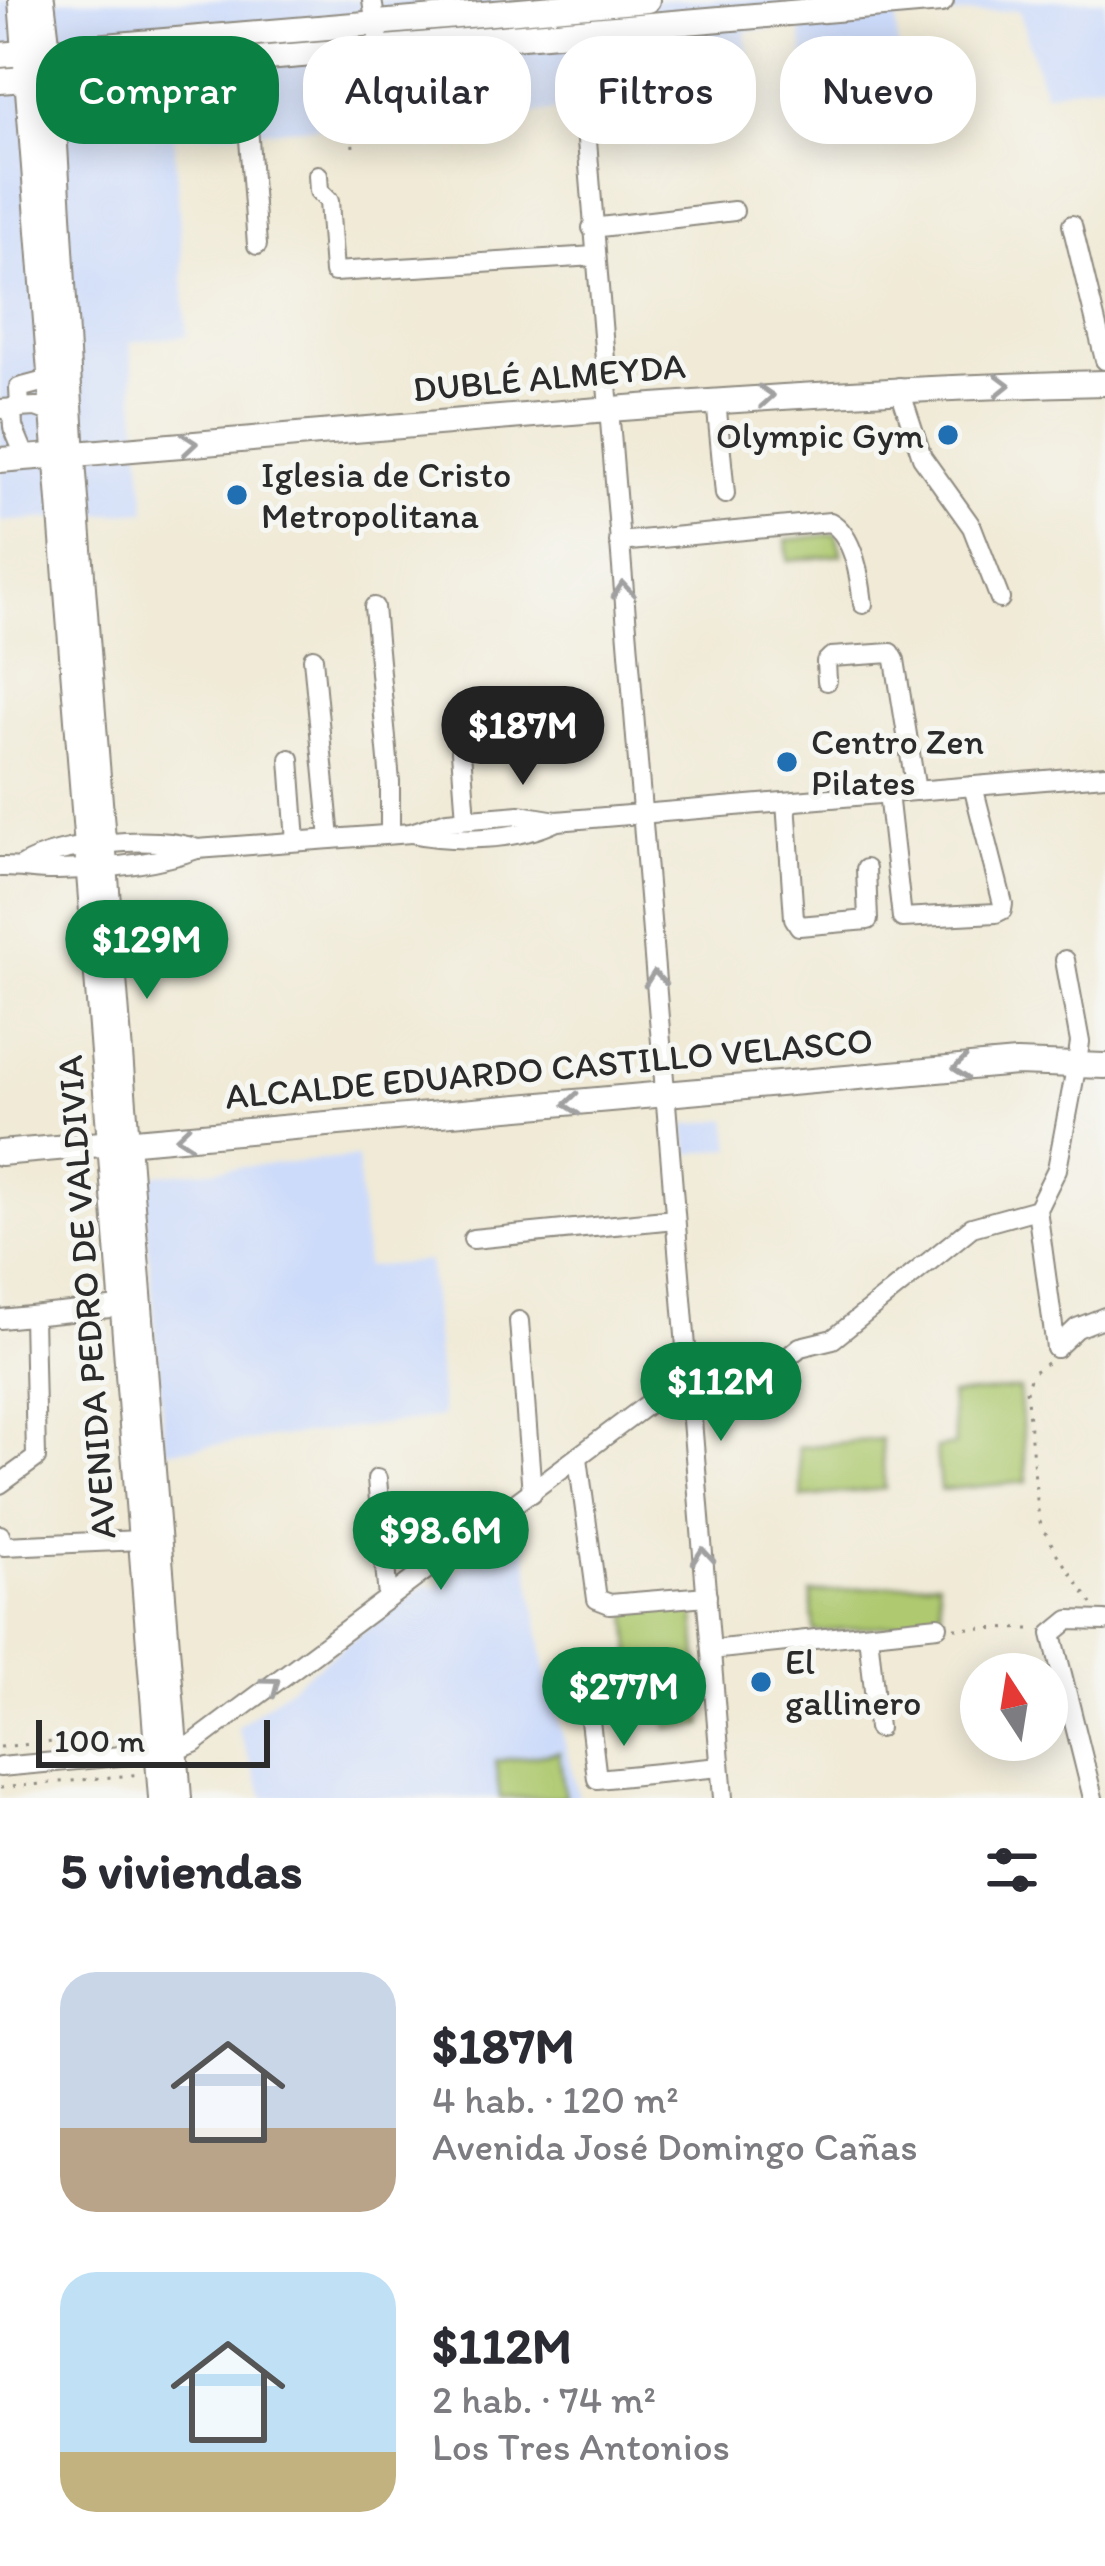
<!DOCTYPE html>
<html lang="es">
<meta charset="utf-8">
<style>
:root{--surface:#fff;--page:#f7f7f7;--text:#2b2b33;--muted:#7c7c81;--accent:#0b8043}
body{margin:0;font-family:Itim,sans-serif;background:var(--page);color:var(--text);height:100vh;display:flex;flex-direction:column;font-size:45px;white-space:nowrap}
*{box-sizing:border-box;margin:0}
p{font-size:39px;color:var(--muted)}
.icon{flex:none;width:66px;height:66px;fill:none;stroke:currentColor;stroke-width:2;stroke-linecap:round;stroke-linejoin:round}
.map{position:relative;height:1798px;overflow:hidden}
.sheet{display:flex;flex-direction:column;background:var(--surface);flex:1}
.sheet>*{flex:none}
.top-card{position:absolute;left:36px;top:36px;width:1035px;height:108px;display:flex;gap:24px}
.needle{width:78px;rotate:348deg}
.tools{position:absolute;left:960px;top:1653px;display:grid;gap:24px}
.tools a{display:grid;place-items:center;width:108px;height:108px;border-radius:50%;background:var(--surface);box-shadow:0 6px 30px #0003;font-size:60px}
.scale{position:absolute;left:36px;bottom:30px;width:234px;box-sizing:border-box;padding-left:12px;border:6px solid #2b2b2b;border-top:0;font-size:33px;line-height:42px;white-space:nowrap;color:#2b2b2b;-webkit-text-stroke:9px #f6f6f2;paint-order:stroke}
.price{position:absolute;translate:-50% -102px;padding:0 27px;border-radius:42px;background:var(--accent);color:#fff;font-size:39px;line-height:78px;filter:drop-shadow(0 3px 6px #0008)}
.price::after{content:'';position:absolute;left:50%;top:72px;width:36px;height:27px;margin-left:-18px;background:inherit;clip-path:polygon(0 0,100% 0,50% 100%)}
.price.active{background:#222;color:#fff}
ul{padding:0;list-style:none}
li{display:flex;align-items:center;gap:36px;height:300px;padding:0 60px}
li span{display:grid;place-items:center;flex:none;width:336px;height:240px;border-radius:36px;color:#555}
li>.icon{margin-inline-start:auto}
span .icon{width:144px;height:144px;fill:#fffc;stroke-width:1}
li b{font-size:51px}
h2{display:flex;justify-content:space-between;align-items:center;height:144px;padding:0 60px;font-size:51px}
.chip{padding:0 42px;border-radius:48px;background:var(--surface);box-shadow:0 6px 30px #0003;font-size:42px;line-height:108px}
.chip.active{background:var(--accent);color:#fff}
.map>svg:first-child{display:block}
.built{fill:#cddbfa}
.green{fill:#aec96f;stroke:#6c7a4d;stroke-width:3}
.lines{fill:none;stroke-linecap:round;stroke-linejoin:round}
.minor-casing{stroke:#8e8a80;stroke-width:22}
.major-casing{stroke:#8e8a80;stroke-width:28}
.path{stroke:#8e8a80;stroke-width:3;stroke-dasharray:3 9;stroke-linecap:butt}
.minor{stroke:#fff;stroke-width:18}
.major{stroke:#fff;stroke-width:24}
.oneway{stroke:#a0a0a0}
.poi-dot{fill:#1f6fb2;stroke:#f6f6f2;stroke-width:4.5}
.labels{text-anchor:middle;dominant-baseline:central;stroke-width:10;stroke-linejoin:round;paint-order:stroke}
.street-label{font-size:36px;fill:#2b2b2b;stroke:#f6f6f2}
.poi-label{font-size:36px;fill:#2b2b2b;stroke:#f6f6f2;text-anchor:start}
</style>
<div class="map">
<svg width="1105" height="1798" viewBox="0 0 1105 1798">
<rect width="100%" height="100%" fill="#f6f6f2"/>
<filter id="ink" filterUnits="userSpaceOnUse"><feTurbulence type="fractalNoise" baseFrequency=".00833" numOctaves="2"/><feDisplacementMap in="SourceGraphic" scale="24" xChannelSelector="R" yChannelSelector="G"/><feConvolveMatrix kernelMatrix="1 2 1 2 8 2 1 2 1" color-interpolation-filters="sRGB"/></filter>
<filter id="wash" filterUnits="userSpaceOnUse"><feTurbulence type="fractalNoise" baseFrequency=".004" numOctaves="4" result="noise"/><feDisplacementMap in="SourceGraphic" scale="48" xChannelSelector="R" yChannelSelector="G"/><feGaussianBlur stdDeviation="2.7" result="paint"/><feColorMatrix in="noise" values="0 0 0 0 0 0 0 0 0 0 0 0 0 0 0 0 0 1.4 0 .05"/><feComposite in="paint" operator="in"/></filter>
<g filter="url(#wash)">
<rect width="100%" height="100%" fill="#f0ead6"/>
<!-- built -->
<g class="built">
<path d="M0 0H1105V81L1044 93 1019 10 896 19 900 75 807 84 800 26 746 31 751 90 525 114 174 136 187 336 130 342 146 511 0 522Z"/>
<path d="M728 1119 732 1148 689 1154 685 1125Z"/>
<path d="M357 1157 366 1267 429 1261 442 1417 165 1451 143 1176Z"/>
<path d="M520 1515 546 1670 579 1798H264L237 1727 398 1605 426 1585 436 1587Z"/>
</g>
<!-- green -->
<g class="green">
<path d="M836 534 842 555 788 561 786 540Z"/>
<path d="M1019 1389 1027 1482 940 1490 936 1448 955 1445 950 1395Z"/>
<path d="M881 1439 885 1489 802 1497 798 1447Z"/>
<path d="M938 1581 942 1621 814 1632 811 1593Z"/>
<path d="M694 1605 703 1725 668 1728 663 1663 632 1664 628 1610Z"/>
<path d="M559 1752 565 1798H500L495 1761Z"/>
</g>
</g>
<g filter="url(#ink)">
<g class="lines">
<!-- minor casing -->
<g class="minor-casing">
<g id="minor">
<path d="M372 0 380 48"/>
<path d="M578 31 723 1798"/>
<path d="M243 60 257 245"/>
<path d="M318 175 319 191 329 201 334 272 595 256"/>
<path d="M1072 225 1105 360"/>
<path d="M592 228 734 211"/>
<path d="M899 387 922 457 972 527 1000 599"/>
<path d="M716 400 725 494"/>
<path d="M12 408 13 427 26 458"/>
<path d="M20 408 19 388 49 380"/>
<path d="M0 409 36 407 52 413"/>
<path d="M619 542 830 522C854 535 860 578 863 604"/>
<path d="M374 607 390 782V834"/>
<path d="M313 658 330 839"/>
<path d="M827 681 826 662 831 657 891 653 895 660 916 791"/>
<path d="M461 751 466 819"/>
<path d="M290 759 296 841"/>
<path d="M888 793 902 918 996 913 1002 910 1003 904 973 786"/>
<path d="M786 802 794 918 799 926 868 920 866 869"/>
<path d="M411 833C454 842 517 841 557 821L1105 775"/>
<path d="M22 866C57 843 158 834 197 849"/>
<path d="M0 867C20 866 37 871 57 870 103 869 154 865 197 849L411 833 447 821 483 818 520 815 557 821"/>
<path d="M473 1239 675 1219"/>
<path d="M0 1319 130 1306"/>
<path d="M519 1321 532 1493"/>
<path d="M1056 1348 1037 1209 1057 1169 1077 1063 1080 1042 1065 960"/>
<path d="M1056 1348 1077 1328 1105 1317"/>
<path d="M578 1458 597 1599 610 1604 707 1596"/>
<path d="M377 1479 388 1598"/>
<path d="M0 1484 36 1458 33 1316"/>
<path d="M0 1535 4 1546 141 1540"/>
<path d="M868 1634 878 1728"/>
<path d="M711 1650 938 1626"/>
<path d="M583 1663 597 1779 720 1767"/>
<path d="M0 1767 176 1751 194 1743 663 1393 689 1382 756 1377 774 1369 800 1347 833 1339 972 1227 1037 1209"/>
<path d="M1093 1798 1052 1634 1069 1620 1105 1621"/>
</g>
</g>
<!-- major casing -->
<g class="major-casing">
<g id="major">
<path d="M21 0 161 1798"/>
<path d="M42 0 51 76 74 474 179 1798"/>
<path d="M0 55 647 0"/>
<path d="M0 81 941 0"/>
<path d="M0 460C369 431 734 391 1105 383"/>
<path d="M0 1153 1016 1063 1105 1066"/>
</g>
</g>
<!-- path -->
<g class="path">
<path d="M347 72 353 147"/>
<path d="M1047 1363 1032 1373 1026 1389 1039 1520 1057 1554 1092 1604"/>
<path d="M955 1628 1036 1629"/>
<path d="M0 1747 136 1734"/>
<path d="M0 1788 142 1774"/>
</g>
<!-- minor -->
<use href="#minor" class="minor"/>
<!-- major -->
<use href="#major" class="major"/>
</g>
<!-- one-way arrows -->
<defs><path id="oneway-chevron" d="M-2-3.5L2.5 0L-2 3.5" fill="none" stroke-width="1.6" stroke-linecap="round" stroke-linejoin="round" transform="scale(3)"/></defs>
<g class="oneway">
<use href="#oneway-chevron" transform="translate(1002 385) rotate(-1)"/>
<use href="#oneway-chevron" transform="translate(766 396) rotate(-4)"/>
<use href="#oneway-chevron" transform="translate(189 444) rotate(-5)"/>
<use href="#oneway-chevron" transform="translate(623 590) rotate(-95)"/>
<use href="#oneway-chevron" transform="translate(655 979) rotate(-95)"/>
<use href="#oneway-chevron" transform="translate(961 1068) rotate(175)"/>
<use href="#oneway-chevron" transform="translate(572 1104) rotate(175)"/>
<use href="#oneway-chevron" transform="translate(184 1137) rotate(175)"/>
<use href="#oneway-chevron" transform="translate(703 1556) rotate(-95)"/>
<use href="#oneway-chevron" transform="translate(272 1685) rotate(-37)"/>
</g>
</g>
<!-- markers -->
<g class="poi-dot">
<circle cx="948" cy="435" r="12"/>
<circle cx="237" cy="495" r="12"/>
<circle cx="787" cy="762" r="12"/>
<circle cx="761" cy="1682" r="12"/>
</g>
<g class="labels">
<!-- street labels -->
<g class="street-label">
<text transform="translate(549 377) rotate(-5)">DUBLÉ ALMEYDA</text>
<text transform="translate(549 1068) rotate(-5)">ALCALDE EDUARDO CASTILLO VELASCO</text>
<text transform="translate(86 1297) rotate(-94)">AVENIDA PEDRO DE VALDIVIA</text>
</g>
<!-- poi labels -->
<g class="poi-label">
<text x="924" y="435" text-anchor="end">Olympic Gym</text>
<text x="261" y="474">Iglesia de Cristo<tspan x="261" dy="41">Metropolitana</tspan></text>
<text x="811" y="741">Centro Zen<tspan x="811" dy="41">Pilates</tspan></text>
<text x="785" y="1661">El<tspan x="785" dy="41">gallinero</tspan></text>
</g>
</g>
</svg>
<div class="tools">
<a><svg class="needle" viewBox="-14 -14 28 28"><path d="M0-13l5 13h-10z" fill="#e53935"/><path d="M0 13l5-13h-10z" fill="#7c7c81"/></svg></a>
</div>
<div class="scale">100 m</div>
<b class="price active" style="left:523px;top:788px">$187M</b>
<b class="price" style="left:147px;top:1002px">$129M</b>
<b class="price" style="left:721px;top:1444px">$112M</b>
<b class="price" style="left:441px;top:1593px">$98.6M</b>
<b class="price" style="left:624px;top:1749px">$277M</b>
<div class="top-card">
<a class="chip active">Comprar</a>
<a class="chip">Alquilar</a>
<a class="chip">Filtros</a>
<a class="chip">Nuevo</a>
</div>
</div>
<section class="sheet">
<h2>5 viviendas<svg class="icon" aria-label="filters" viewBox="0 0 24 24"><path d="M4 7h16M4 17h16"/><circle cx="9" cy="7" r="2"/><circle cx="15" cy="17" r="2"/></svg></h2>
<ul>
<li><span style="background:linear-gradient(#c9d6e8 65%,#b9a48a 0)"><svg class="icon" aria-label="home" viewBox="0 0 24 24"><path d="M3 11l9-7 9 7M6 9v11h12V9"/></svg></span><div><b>$187M</b><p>4 hab. · 120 m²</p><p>Avenida José Domingo Cañas</p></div></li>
<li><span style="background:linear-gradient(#bfe0f5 75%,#c2b280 0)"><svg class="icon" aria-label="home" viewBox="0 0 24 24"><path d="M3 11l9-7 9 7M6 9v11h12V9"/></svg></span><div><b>$112M</b><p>2 hab. · 74 m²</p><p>Los Tres Antonios</p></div></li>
</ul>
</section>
